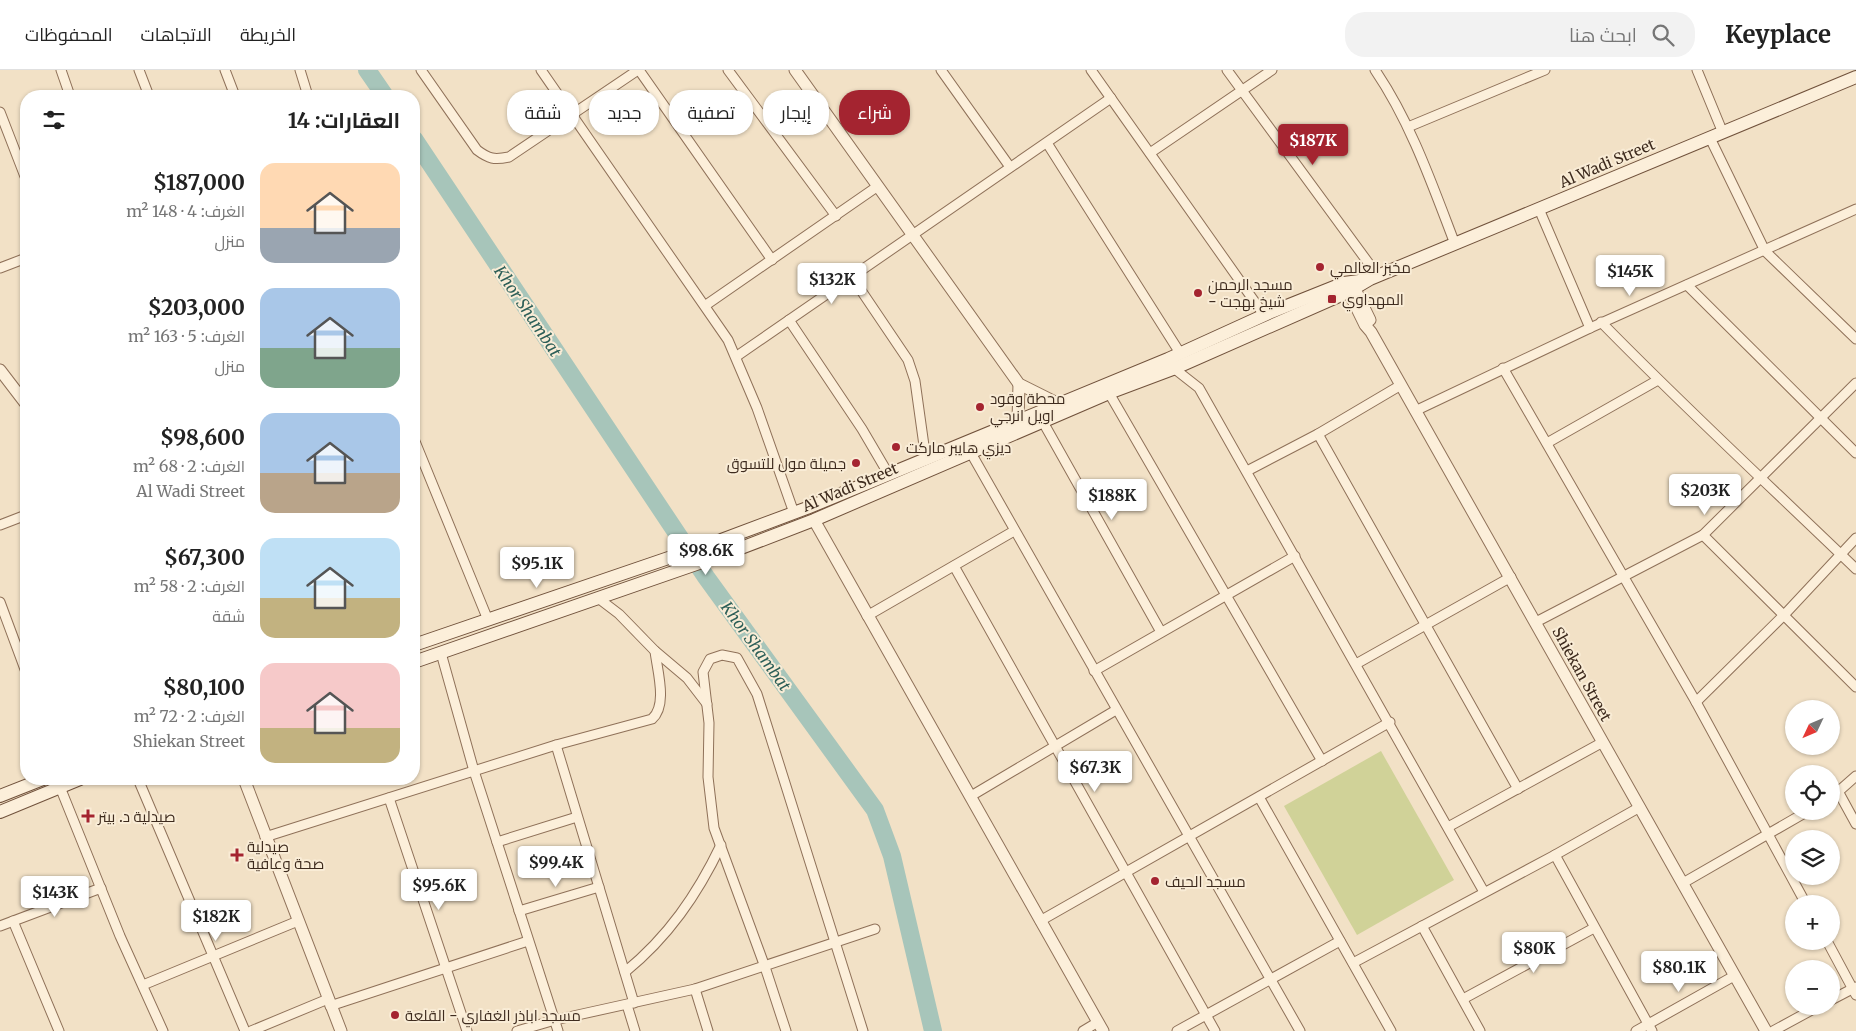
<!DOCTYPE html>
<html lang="ar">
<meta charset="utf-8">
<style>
:root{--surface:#fff;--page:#f2f2f2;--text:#222;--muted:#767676;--line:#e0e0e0;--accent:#a42430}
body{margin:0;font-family:Merriweather,Cairo,serif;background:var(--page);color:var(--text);direction:rtl;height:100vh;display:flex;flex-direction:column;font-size:19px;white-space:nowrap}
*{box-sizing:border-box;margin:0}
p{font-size:16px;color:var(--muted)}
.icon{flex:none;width:28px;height:28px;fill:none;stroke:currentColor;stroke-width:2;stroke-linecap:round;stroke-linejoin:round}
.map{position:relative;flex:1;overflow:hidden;direction:ltr}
.panel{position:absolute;left:20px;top:20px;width:400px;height:695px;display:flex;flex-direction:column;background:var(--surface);border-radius:20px;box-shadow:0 1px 4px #0004;direction:rtl}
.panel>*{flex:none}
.banner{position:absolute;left:435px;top:20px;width:475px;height:45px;direction:rtl;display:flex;gap:10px}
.needle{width:32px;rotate:226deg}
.fabs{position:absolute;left:1785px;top:630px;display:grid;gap:10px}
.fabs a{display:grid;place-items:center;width:55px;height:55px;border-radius:50%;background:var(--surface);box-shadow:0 1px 4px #0004;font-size:25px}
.price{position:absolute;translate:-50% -42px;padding:0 11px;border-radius:5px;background:#fff;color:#222;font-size:16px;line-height:32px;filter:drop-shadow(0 1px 2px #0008)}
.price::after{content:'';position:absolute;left:50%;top:30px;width:15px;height:11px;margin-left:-8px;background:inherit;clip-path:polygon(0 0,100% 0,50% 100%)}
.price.on{background:var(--accent);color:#fff}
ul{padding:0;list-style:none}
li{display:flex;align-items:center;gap:15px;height:125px;padding:0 20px}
li span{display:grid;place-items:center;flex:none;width:140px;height:100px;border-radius:15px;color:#555}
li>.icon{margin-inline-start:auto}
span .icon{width:60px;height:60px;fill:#fffc;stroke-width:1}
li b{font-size:21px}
h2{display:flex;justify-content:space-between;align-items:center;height:60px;padding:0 20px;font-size:21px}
.tag{padding:0 18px;border-radius:20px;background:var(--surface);box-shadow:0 1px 4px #0004;font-size:18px;line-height:45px}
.tag.on{background:var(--accent);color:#fff}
header{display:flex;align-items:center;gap:30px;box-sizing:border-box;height:70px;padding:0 25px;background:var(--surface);border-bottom:1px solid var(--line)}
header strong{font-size:24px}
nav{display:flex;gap:28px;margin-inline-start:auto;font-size:18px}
.search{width:350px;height:45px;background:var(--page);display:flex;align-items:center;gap:12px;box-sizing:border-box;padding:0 18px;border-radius:20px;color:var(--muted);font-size:19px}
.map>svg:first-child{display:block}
.green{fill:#d0d298}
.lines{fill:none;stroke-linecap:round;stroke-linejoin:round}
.river{stroke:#a7c5ba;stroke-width:18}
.minor-casing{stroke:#8f7159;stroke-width:11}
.tertiary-casing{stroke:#8f7159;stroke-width:13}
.secondary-casing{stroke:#71523c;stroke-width:14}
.minor{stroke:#fcefda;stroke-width:9}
.tertiary{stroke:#fcefda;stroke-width:11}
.secondary{stroke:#fcefda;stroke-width:12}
.poi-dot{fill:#a42430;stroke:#f9ecd6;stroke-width:2}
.labels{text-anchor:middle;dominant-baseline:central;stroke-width:4;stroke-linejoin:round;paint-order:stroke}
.street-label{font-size:15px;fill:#3e2b1e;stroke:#f9ecd6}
.poi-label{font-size:15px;fill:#3e2b1e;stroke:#f9ecd6;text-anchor:start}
.water-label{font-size:16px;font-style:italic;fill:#2d5f58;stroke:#f9ecd6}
</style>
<header>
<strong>Keyplace</strong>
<div class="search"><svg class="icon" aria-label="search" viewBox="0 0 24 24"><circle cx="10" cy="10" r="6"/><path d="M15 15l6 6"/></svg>ابحث هنا</div>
<nav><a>الخريطة</a><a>الاتجاهات</a><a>المحفوظات</a></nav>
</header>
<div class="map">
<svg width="1856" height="961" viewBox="0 0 1856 961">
<rect width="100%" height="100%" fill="#f2e1c6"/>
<!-- green -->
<path class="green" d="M1381 681 1454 810 1357 865 1284 736Z"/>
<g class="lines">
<!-- river -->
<g class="river">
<path d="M367 0 385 26"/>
<path d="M414 69 706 507 875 740 892 786 933 961"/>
</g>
<!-- minor casing -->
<g class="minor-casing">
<g id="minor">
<path d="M61 0 70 26"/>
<path d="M139 0 149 26"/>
<path d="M225 0 235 26"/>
<path d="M300 0 308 26"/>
<path d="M421 0 477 80C489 89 494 90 509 87L638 0"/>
<path d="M541 0 728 270 757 338 794 443"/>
<path d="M639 0 772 190"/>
<path d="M728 0 836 146"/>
<path d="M941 0 1010 97"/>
<path d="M1091 0 1264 245"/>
<path d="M1227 0 1378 206"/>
<path d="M1375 0C1411 53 1432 114 1455 174"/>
<path d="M1697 0 1723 63"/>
<path d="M0 42 26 109"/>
<path d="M1408 57 1545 0"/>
<path d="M1710 68 1765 181 1856 269"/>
<path d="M1047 73 1180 283"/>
<path d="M1150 83 1272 0"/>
<path d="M1539 139 1590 258"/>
<path d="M0 198 26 188"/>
<path d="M852 207 908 290 915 311 926 390"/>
<path d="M1687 215 1856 383"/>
<path d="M706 235 878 116"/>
<path d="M789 250 862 359 889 405"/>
<path d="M1601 252C1684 337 1771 417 1856 499"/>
<path d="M737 286 1111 28"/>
<path d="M1171 296 1199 318 1484 822"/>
<path d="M1503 298 1696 632 1806 834"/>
<path d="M1109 323 1322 691"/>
<path d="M1415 341 1590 258 1856 139"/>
<path d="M1043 352 1161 562"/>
<path d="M1318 364 1518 719"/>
<path d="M414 369 488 550"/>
<path d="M1547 373 1658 310"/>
<path d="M971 383 1300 961"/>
<path d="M1247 401 1318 364 1401 315"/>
<path d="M0 455 26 445"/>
<path d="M1703 465 1856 617"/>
<path d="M954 496 1215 961"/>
<path d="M598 528 619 544 655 581 687 608 707 634"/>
<path d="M0 532 26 602"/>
<path d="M867 546 1014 461"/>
<path d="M1536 552 1703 465 1856 313"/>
<path d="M441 583 474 701 558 961"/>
<path d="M1356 594 1511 507"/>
<path d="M1094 601 1295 486"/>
<path d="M1696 632 1785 544 1856 468"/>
<path d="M556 675 634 933"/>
<path d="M138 709 245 961"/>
<path d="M60 717 120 866 163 961"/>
<path d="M1839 723 1856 754"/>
<path d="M971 726 1116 640"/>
<path d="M1259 727 1391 961"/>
<path d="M389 728 467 961"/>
<path d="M1831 728 1856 706"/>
<path d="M1448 757 1603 672"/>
<path d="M265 767 556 675 652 649C668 635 657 600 655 581"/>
<path d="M497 772 577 747"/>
<path d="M1555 785 1652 961"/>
<path d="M1683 813 1808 741"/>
<path d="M519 841 599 817"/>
<path d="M13 851 59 961"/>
<path d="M1040 851 1390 652"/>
<path d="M0 856 101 818"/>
<path d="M1422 856 1480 961"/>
<path d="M1827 871 1856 925"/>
<path d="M1353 893 1555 785 1640 737"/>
<path d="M625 902C668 867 697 825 721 775"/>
<path d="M143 915 298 851"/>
<path d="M695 919 708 961"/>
<path d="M1463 929 1594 858"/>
<path d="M1831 930 1856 917"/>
<path d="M627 935 635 961"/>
<path d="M330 936 528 871"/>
<path d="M251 961 328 929"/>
<path d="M517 961 555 950 695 919 875 859"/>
<path d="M786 961 765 897 714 758 708 707 709 653 703 602 710 589 722 585 737 588 757 624 863 961"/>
<path d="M1083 961 1098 952"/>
<path d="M1177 961 1340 871"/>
<path d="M1636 961 1734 906"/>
<path d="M1773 961 1819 936"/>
</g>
</g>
<!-- tertiary casing -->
<g class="tertiary-casing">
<g id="tertiary">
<path d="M795 0 1019 314 1057 333"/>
<path d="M1345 214 1365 255 1371 262 1766 961"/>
<path d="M1353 215 1370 250"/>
<path d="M0 300 26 334"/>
<path d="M1018 351 1019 314"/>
<path d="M814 450 1103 961"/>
<path d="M244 709 341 961"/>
</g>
</g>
<!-- secondary casing -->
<g class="secondary-casing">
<g id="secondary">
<path d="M414 575 721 470 807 438 1168 289 1269 243 1344 213 1367 210"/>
<path d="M414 592 728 483 814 450 1109 323 1173 299 1348 222 1370 209 1856 7"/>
<path d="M0 726 43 709"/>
<path d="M0 742 80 709"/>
</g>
</g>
<!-- minor -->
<use href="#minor" class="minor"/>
<!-- tertiary -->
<use href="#tertiary" class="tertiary"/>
<!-- secondary -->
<use href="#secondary" class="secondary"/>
</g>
<!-- markers -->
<g class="poi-dot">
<circle cx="1320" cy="197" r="5"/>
<circle cx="1198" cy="223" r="5"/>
<rect x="1327" y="224" width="10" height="10" rx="2.5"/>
<circle cx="980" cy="337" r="5"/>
<circle cx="896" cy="377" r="5"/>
<circle cx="856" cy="393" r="5"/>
<path d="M85.5 738.5h5v5h5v5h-5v5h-5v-5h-5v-5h5z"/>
<path d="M234.5 777.5h5v5h5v5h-5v5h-5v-5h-5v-5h5z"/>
<circle cx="1155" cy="811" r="5"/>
<circle cx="395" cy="945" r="5"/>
</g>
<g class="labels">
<!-- street labels -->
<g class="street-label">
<text transform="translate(1607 93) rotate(-23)">Al Wadi Street</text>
<text transform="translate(850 417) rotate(-23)">Al Wadi Street</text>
<text transform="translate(1582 604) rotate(61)">Shiekan Street</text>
</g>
<!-- poi labels -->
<g class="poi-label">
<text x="1330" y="197">مخبز العالمي</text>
<text x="1208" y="214">مسجد الرحمن<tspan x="1208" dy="17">- شيخ بهجت</tspan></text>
<text x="1342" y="229">المهداوي</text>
<text x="990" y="328">محطة وقود<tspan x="990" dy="17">اويل انرجي</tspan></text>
<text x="906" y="377">ديزي هايبر ماركت</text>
<text x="846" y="393" text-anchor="end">جميلة مول للتسوق</text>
<text x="98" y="746">صيدلية د. بيتر</text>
<text x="247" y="776">صيدلية<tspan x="247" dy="17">صحة وعافية</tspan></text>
<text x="1165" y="811">مسجد الحيف</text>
<text x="405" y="945">مسجد اباذر الغفاري - القلعة</text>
</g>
<!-- water labels -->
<g class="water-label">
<text transform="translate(528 241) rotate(56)">Khor Shambat</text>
<text transform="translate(756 576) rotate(54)">Khor Shambat</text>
</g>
</g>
</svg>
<div class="fabs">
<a><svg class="needle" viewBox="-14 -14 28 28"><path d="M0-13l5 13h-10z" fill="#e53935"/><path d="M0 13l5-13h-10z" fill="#767676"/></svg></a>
<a><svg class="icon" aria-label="locate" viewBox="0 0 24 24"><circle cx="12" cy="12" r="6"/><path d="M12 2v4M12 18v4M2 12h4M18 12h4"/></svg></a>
<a><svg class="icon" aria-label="layers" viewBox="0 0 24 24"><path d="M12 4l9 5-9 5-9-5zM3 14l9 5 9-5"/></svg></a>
<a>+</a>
<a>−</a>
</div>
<b class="price on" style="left:1313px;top:96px">$187K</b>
<b class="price" style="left:1630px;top:227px">$145K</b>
<b class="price" style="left:832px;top:235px">$132K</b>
<b class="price" style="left:1705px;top:446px">$203K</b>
<b class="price" style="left:1112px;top:451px">$188K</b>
<b class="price" style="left:706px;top:506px">$98.6K</b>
<b class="price" style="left:537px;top:519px">$95.1K</b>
<b class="price" style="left:1095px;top:723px">$67.3K</b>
<b class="price" style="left:556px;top:818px">$99.4K</b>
<b class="price" style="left:439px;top:841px">$95.6K</b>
<b class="price" style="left:55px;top:848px">$143K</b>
<b class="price" style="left:216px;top:872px">$182K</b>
<b class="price" style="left:1534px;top:904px">$80K</b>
<b class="price" style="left:1679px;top:923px">$80.1K</b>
<div class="banner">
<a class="tag on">شراء</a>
<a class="tag">إيجار</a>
<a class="tag">تصفية</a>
<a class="tag">جديد</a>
<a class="tag">شقة</a>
</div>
<section class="panel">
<h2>العقارات: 14<svg class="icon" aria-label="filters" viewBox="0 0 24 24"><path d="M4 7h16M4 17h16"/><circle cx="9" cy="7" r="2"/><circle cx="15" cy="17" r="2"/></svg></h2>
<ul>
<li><span style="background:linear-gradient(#ffd9b3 65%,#9aa5b1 0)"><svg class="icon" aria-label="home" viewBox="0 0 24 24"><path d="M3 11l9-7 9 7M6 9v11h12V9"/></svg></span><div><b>$187,000</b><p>الغرف: 4 · 148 m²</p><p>منزل</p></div></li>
<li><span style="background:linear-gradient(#a9c7e8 60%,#7fa58c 0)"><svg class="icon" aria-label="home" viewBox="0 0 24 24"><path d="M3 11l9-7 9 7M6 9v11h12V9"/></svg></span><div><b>$203,000</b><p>الغرف: 5 · 163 m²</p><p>منزل</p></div></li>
<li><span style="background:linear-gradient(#a9c7e8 60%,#b9a48a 0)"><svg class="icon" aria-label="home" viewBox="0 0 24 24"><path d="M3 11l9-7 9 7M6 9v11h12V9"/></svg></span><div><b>$98,600</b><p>الغرف: 2 · 68 m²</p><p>Al Wadi Street</p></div></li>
<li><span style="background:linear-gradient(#bfe0f5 60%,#c2b280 0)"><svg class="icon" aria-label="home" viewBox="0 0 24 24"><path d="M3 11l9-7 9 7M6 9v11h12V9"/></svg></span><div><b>$67,300</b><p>الغرف: 2 · 58 m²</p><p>شقة</p></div></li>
<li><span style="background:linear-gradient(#f6c9c9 65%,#c2b280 0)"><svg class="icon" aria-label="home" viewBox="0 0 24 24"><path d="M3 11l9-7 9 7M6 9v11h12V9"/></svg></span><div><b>$80,100</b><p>الغرف: 2 · 72 m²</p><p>Shiekan Street</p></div></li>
</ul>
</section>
</div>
